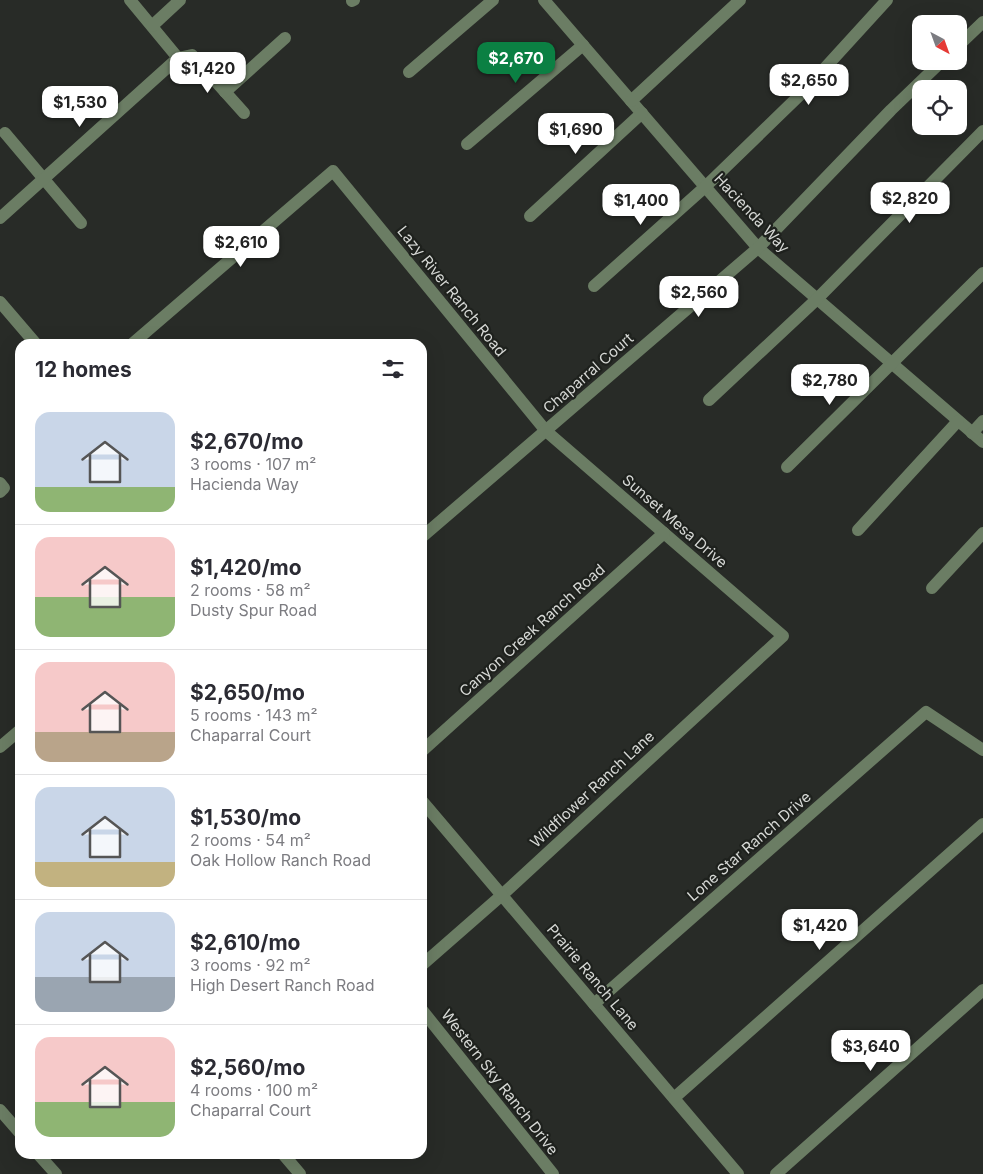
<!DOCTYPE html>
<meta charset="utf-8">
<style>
:root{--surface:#fff;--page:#f2f2f3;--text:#2b2b33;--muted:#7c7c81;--line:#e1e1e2;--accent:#0b8043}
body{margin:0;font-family:Inter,sans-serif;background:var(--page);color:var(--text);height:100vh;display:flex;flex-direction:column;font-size:19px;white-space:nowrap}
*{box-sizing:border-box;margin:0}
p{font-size:16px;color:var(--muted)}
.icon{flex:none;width:28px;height:28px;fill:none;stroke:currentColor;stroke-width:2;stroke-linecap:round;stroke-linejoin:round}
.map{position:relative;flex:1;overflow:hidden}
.drawer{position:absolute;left:15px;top:339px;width:412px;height:820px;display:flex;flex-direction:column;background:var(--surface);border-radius:15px;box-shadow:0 5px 20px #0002}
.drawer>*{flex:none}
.needle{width:32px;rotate:139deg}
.tools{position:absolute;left:912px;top:15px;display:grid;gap:10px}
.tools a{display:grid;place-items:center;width:55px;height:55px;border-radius:10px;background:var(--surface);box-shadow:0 5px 20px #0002;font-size:25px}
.price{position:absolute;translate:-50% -42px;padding:0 11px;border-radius:10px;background:#fff;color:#222;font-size:16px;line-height:32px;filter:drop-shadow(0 1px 2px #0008)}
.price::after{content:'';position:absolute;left:50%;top:30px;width:15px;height:11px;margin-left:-8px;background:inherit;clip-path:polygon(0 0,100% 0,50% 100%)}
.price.selected{background:var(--accent);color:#fff}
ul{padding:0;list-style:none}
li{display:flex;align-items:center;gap:15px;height:125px;padding:0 20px}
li+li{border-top:1px solid var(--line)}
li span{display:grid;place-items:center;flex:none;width:140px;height:100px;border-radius:15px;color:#555}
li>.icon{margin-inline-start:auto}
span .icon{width:60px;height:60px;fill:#fffc;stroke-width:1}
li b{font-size:21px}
h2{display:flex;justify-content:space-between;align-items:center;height:60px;padding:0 20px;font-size:21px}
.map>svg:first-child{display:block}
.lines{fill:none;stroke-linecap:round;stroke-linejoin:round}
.minor{stroke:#6b7d64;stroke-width:12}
.labels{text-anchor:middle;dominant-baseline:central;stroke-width:4.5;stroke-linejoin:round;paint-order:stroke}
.street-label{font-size:15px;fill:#d6d8d5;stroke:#1e211d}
</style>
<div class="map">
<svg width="983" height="1174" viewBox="0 0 983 1174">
<rect width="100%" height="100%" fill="#282b27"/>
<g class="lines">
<!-- minor -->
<g class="minor">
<path d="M130 0 178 58"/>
<path d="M544 0 758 248 983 442"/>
<path d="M352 1 354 0"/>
<path d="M152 26 180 0"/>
<path d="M959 45 983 22"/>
<path d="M178 58 192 55 244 113"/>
<path d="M409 72 493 0"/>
<path d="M225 92 285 38"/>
<path d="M631 101 740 0"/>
<path d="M5 133 81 223"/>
<path d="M467 144 583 45"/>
<path d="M530 216 642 113"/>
<path d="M0 218 178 58"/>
<path d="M594 286 705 187 803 92 887 0"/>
<path d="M0 302 36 344"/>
<path d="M132 344 333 171 546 431 783 636 502 895 422 965"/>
<path d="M709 400 817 299 983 131"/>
<path d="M972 433 983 421"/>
<path d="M787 467 983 273"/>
<path d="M0 483 4 488 0 492"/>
<path d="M858 530 958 421"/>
<path d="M422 537 758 248 891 110 942 61"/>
<path d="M932 588 983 533"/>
<path d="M0 747 20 730"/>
<path d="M422 751 664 533"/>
<path d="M422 801 738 1174"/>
<path d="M594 1004 926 712 983 750"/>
<path d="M422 1010 553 1174"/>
<path d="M674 1098 983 824"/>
<path d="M0 1110 20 1133"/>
<path d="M38 1154 56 1174"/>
<path d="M283 1154 300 1174"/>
<path d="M776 1174 983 990"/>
</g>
</g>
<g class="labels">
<!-- street labels -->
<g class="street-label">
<text transform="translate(752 213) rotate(47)">Hacienda Way</text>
<text transform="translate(452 291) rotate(51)">Lazy River Ranch Road</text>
<text transform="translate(588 373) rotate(-41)">Chaparral Court</text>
<text transform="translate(675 521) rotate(41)">Sunset Mesa Drive</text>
<text transform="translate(532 630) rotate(-42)">Canyon Creek Ranch Road</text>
<text transform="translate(592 789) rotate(-43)">Wildflower Ranch Lane</text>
<text transform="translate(749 846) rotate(-41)">Lone Star Ranch Drive</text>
<text transform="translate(593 977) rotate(50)">Prairie Ranch Lane</text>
<text transform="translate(500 1082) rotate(52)">Western Sky Ranch Drive</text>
</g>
</g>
</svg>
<div class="tools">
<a><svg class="needle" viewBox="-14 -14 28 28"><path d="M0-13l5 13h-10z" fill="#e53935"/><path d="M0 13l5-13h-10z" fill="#7c7c81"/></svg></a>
<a><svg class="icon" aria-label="locate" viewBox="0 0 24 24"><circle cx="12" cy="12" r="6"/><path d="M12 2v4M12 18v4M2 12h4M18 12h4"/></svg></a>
</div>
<b class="price selected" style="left:516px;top:84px">$2,670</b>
<b class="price" style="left:208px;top:94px">$1,420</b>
<b class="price" style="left:809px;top:106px">$2,650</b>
<b class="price" style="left:80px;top:128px">$1,530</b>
<b class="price" style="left:576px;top:155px">$1,690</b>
<b class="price" style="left:910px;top:224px">$2,820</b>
<b class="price" style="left:641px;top:226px">$1,400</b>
<b class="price" style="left:241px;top:268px">$2,610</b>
<b class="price" style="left:699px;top:318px">$2,560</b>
<b class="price" style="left:830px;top:406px">$2,780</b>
<b class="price" style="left:820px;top:951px">$1,420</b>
<b class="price" style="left:871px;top:1072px">$3,640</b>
<section class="drawer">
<h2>12 homes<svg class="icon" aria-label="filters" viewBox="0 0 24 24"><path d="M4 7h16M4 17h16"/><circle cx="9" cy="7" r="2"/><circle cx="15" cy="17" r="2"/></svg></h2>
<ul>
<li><span style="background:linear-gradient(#c9d6e8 75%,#8fb573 0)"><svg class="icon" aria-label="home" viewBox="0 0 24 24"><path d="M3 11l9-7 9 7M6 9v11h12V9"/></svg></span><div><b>$2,670/mo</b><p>3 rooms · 107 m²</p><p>Hacienda Way</p></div></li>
<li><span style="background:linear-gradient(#f6c9c9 60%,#8fb573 0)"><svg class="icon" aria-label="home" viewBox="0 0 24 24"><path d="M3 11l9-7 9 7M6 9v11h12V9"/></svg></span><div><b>$1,420/mo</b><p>2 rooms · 58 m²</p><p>Dusty Spur Road</p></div></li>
<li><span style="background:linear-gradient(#f6c9c9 70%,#b9a48a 0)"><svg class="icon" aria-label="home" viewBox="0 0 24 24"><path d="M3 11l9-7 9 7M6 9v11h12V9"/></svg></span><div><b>$2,650/mo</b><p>5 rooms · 143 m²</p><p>Chaparral Court</p></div></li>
<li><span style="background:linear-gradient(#c9d6e8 75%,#c2b280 0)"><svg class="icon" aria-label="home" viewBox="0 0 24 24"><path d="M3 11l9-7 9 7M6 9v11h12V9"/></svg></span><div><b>$1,530/mo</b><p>2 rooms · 54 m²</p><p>Oak Hollow Ranch Road</p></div></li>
<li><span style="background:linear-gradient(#c9d6e8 65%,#9aa5b1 0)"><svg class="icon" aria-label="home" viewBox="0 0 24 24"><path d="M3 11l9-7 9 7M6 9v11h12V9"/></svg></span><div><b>$2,610/mo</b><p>3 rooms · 92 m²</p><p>High Desert Ranch Road</p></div></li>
<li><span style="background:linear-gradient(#f6c9c9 65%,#8fb573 0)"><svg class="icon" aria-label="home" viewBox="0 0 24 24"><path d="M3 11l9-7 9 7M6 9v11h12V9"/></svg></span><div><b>$2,560/mo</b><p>4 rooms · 100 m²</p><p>Chaparral Court</p></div></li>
</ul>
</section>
</div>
